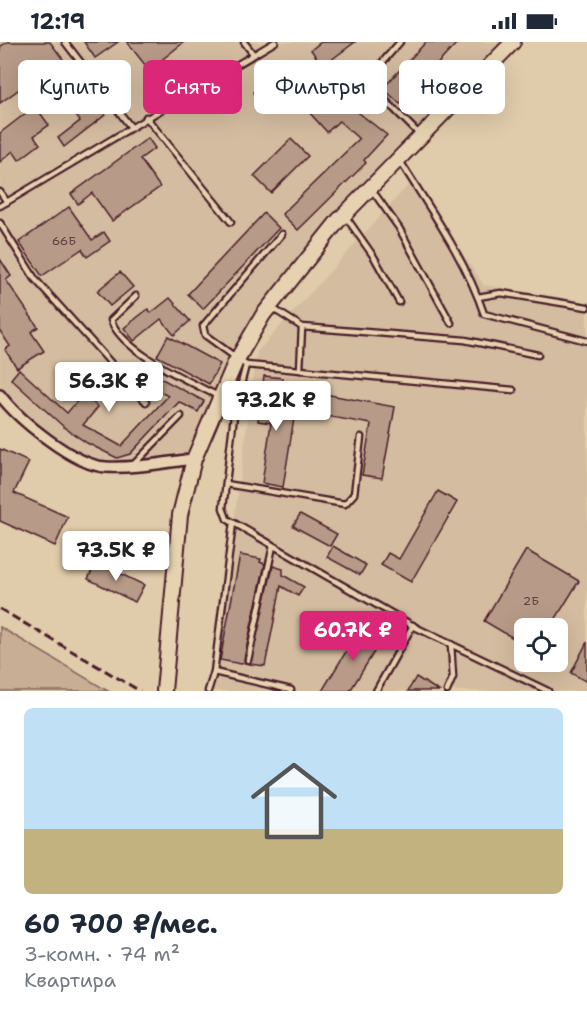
<!DOCTYPE html>
<html lang="ru">
<meta charset="utf-8">
<style>
:root{--surface:#fff;--page:#f6f6f7;--text:#1f2937;--muted:#747a83;--line:#e0e1e3;--accent:#db2777}
body{margin:0;font-family:"Shantell Sans",sans-serif;background:var(--page);color:var(--text);height:100vh;display:flex;flex-direction:column;font-size:22px;white-space:nowrap}
*{box-sizing:border-box;margin:0}
p{font-size:20px;color:var(--muted)}
.icon{flex:none;width:33px;height:33px;fill:none;stroke:currentColor;stroke-width:2;stroke-linecap:round;stroke-linejoin:round}
.map{position:relative;height:649px;overflow:hidden}
.panel{display:flex;flex-direction:column;background:var(--surface);flex:1}
.panel>*{flex:none}
.guide{position:absolute;left:18px;top:18px;width:552px;height:54px;display:flex;gap:12px}
.buttons{position:absolute;left:514px;top:576px;display:grid;gap:12px}
.buttons a{display:grid;place-items:center;width:54px;height:54px;border-radius:9px;background:var(--surface);box-shadow:0 6px 24px #0002;font-size:30px}
.price{position:absolute;translate:-50% -51px;padding:0 14px;border-radius:6px;background:#fff;color:#222;font-size:20px;line-height:39px;filter:drop-shadow(0 2px 3px #0008)}
.price::after{content:'';position:absolute;left:50%;top:36px;width:18px;height:14px;margin-left:-9px;background:inherit;clip-path:polygon(0 0,100% 0,50% 100%)}
.price.selected{background:var(--accent);color:#fff}
ul{padding:0;list-style:none}
li{display:grid;align-content:center;gap:12px;height:318px;padding:0 24px}
li+li{border-top:2px solid var(--line)}
li span{display:grid;place-items:center;height:186px;border-radius:9px;color:#555}
li>.icon{margin-inline-start:auto}
span .icon{width:108px;height:108px;fill:#fffc;stroke-width:1}
li b{font-size:26px}
.chip{padding:0 21px;border-radius:9px;background:var(--surface);box-shadow:0 6px 24px #0002;font-size:21px;line-height:54px}
.chip.selected{background:var(--accent);color:#fff}
.status{display:flex;justify-content:space-between;align-items:center;height:42px;padding:0 30px;background:var(--surface);direction:ltr}
.status svg{height:16px;fill:currentColor}
.map>svg:first-child{display:block}
.built{fill:#d4bca0;fill-rule:evenodd}
.green{fill:#c7ae95;stroke:#886660;stroke-width:1.5}
.building{fill:#b79a87;stroke:#4a1f2b;stroke-width:1.5}
.lines{fill:none;stroke-linecap:round;stroke-linejoin:round}
.service-casing{stroke:#4a1f2b;stroke-width:9}
.minor-casing{stroke:#4a1f2b;stroke-width:14}
.secondary-casing{stroke:#4a1f2b;stroke-width:18}
.service{stroke:#e6d2b0;stroke-width:4.5}
.minor{stroke:#e6d2b0;stroke-width:9}
.secondary{stroke:#e6d2b0;stroke-width:14}
.rail{stroke:#4a1f2b;stroke-width:3;stroke-dasharray:9 4.5;stroke-linecap:butt}
.labels{text-anchor:middle;dominant-baseline:central;stroke-width:4.5;stroke-linejoin:round;paint-order:stroke}
.number-label{font-size:12px;fill:#653e42}
</style>
<div class="status"><b>12:19</b><svg viewBox="0 0 49 12"><path d="M0 12V9h3v3zM5 12V6h3v6zM10 12V3h3v9zM15 12V0h3v12zM26 1h20v11H26zM47 4h2v5h-2z"/></svg></div>
<div class="map">
<svg width="587" height="649" viewBox="0 0 587 649">
<rect width="100%" height="100%" fill="#e0cbab"/>
<filter id="ink" filterUnits="userSpaceOnUse"><feTurbulence type="fractalNoise" baseFrequency=".0167" numOctaves="2"/><feDisplacementMap in="SourceGraphic" scale="12" xChannelSelector="R" yChannelSelector="G"/><feConvolveMatrix kernelMatrix="1 2 1 2 8 2 1 2 1" color-interpolation-filters="sRGB"/></filter>
<g filter="url(#ink)">
<!-- built -->
<g class="built">
<path d="M0 0H509L261 269 192 412 105 421 73 409 17 366 0 344Z"/>
<path d="M412 139 484 243 587 260V649H211L257 310ZM525 586H558V620H525Z"/>
</g>
<!-- green -->
<path class="green" d="M0 585 108 649H0Z"/>
<!-- building -->
<g class="building">
<path d="M7 0H50L105 73 64 105 58 96 80 79 43 30 0 61V5Z"/>
<path d="M84 0H118L95 16Z"/>
<path d="M127 0H184L149 28Z"/>
<path d="M321 0H355L323 24 311 8Z"/>
<path d="M426 0H458L400 62 383 46Z"/>
<path d="M289 28 300 47 264 69 253 50Z"/>
<path d="M335 45 359 71 387 93 364 118 366 121 298 188 282 172 359 97 339 79 327 90 308 69Z"/>
<path d="M35 64 49 83 34 94 40 102 19 118 13 109 0 120V91Z"/>
<path d="M148 96 155 106 140 117 160 145 112 179 92 151 78 162 71 152Z"/>
<path d="M291 97 308 114 271 151 254 134Z"/>
<path d="M69 165 92 198 104 190 110 199 87 215 82 207 42 234 19 200Z"/>
<path d="M264 171 279 186 203 267 188 252Z"/>
<path d="M0 217 11 234 6 238 38 285 31 290 44 309 17 326 5 308 10 304 0 289Z"/>
<path d="M120 230 133 245 110 264 97 249Z"/>
<path d="M170 256 190 279 174 293 161 277 134 299 124 286 148 267 151 271Z"/>
<path d="M168 294 220 322 209 342 157 314Z"/>
<path d="M19 327 67 371 83 352 98 365 83 383 121 404 168 354 139 339 145 328 204 359 198 370 179 360 130 412 117 416 87 401 65 386 11 337Z"/>
<path d="M264 334 283 336 278 367 295 370 283 445 262 441 271 381 258 379Z"/>
<path d="M319 351 395 365 382 436 362 433 371 382 315 372Z"/>
<path d="M0 407 29 420 14 451 68 475 55 504 0 479Z"/>
<path d="M438 449 457 460 411 540 381 523 388 511 399 517Z"/>
<path d="M300 472 337 492 330 504 293 484Z"/>
<path d="M333 504 366 523 360 533 327 515Z"/>
<path d="M526 508 579 539 550 586H525V603L484 579Z"/>
<path d="M240 513 261 517 260 520 265 522 244 617 245 621 241 622 220 618Z"/>
<path d="M96 520 144 543 135 560 88 537Z"/>
<path d="M273 524 283 527V533L304 545 298 554 281 544 265 624 250 622Z"/>
<path d="M361 585 382 597 350 649H322Z"/>
<path d="M587 600V640L571 631Z"/>
<path d="M416 635 439 649H408Z"/>
</g>
<g class="lines">
<!-- service casing -->
<g class="service-casing">
<g id="service">
<path d="M65 0 130 84"/>
<path d="M244 0 254 13"/>
<path d="M400 0 366 39 419 92"/>
<path d="M146 75 231 180"/>
<path d="M400 119C430 167 466 218 484 272L587 299"/>
<path d="M372 148 399 186 451 281"/>
<path d="M0 150 7 160"/>
<path d="M0 164 275 0"/>
<path d="M346 175 374 215 399 260"/>
<path d="M0 181 35 237 146 360"/>
<path d="M282 192 203 284 205 293 246 323 235 365 223 466 227 477 417 586 548 649"/>
<path d="M136 254 111 278C122 310 189 339 218 354"/>
<path d="M478 255 501 251 587 265"/>
<path d="M272 266 302 285 465 298 538 313"/>
<path d="M246 323 513 348"/>
<path d="M300 328 302 285"/>
<path d="M133 423 181 374"/>
<path d="M226 442 345 462 354 452 361 395"/>
<path d="M248 618 273 504"/>
<path d="M214 630 291 648"/>
<path d="M208 649 214 630 233 481"/>
<path d="M376 649 413 583"/>
<path d="M447 649 453 635 451 602"/>
</g>
</g>
<!-- minor casing -->
<g class="minor-casing">
<path id="minor" d="M0 353C18 377 75 424 106 425 134 427 166 420 194 417"/>
</g>
<!-- secondary casing -->
<g class="secondary-casing">
<path id="secondary" d="M164 649 180 473 194 417 235 321 263 273 338 179 513 0"/>
</g>
<!-- service -->
<use href="#service" class="service"/>
<!-- minor -->
<use href="#minor" class="minor"/>
<!-- secondary -->
<use href="#secondary" class="secondary"/>
<!-- rail -->
<path class="rail" d="M0 567 140 649"/>
</g>
</g>
<g class="labels">
<!-- number labels -->
<g class="number-label">
<text x="64" y="199">66Б</text>
<text x="531" y="559">2Б</text>
</g>
</g>
</svg>
<div class="buttons">
<a><svg class="icon" aria-label="locate" viewBox="0 0 24 24"><circle cx="12" cy="12" r="6"/><path d="M12 2v4M12 18v4M2 12h4M18 12h4"/></svg></a>
</div>
<b class="price" style="left:109px;top:371px">56.3K ₽</b>
<b class="price" style="left:276px;top:390px">73.2K ₽</b>
<b class="price" style="left:116px;top:540px">73.5K ₽</b>
<b class="price selected" style="left:353px;top:620px">60.7K ₽</b>
<div class="guide">
<a class="chip">Купить</a>
<a class="chip selected">Снять</a>
<a class="chip">Фильтры</a>
<a class="chip">Новое</a>
</div>
</div>
<section class="panel">
<ul>
<li><span style="background:linear-gradient(#bfe0f5 65%,#c2b280 0)"><svg class="icon" aria-label="home" viewBox="0 0 24 24"><path d="M3 11l9-7 9 7M6 9v11h12V9"/></svg></span><div><b>60 700 ₽/мес.</b><p>3-комн. · 74 m²</p><p>Квартира</p></div></li>
</ul>
</section>
